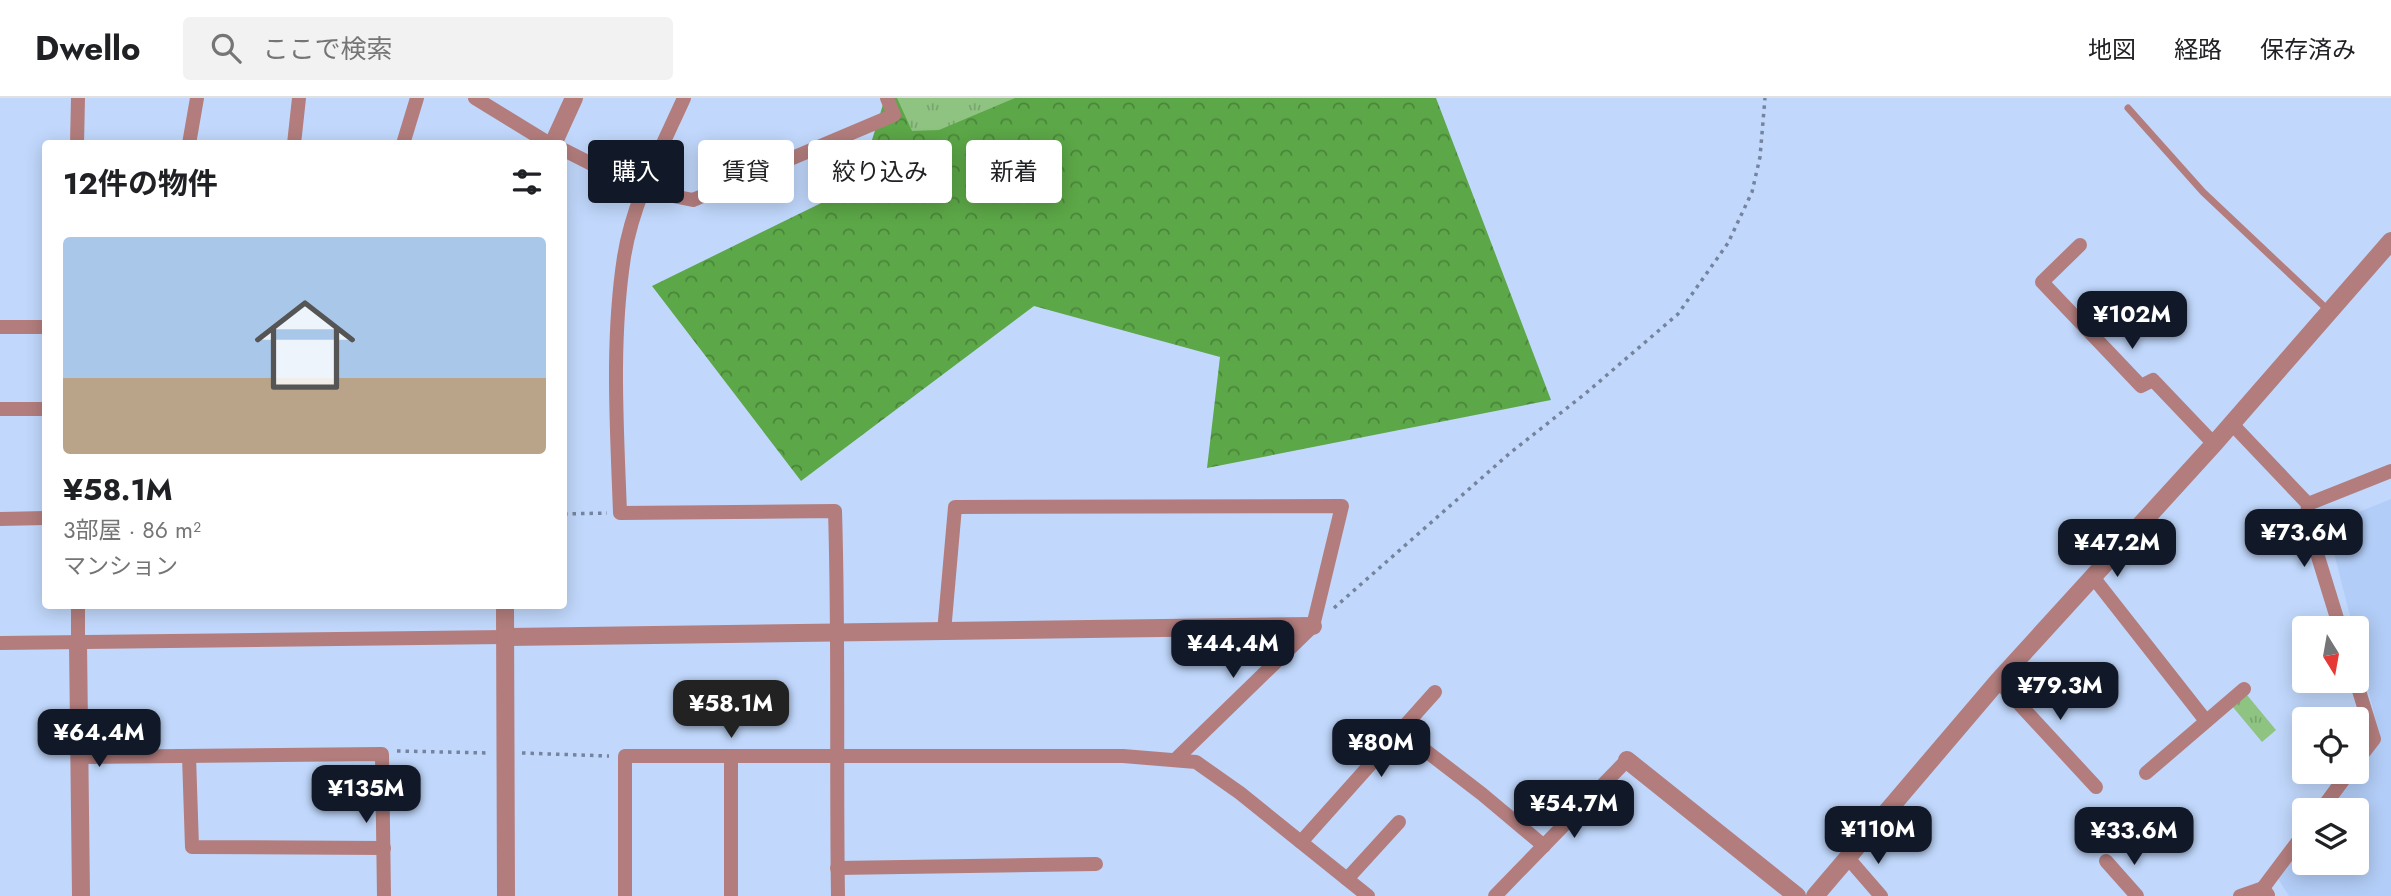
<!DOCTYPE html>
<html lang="ja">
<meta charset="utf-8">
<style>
:root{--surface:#fff;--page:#f2f2f2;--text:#202124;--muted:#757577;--line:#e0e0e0;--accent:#111827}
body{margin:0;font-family:Jost,"Noto Sans JP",sans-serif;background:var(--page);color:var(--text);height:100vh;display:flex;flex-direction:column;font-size:26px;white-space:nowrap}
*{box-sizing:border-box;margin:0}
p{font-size:23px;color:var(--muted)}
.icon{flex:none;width:38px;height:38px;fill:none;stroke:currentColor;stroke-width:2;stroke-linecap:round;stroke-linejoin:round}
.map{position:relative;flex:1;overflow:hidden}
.panel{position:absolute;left:42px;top:42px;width:525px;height:469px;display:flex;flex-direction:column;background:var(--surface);border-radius:7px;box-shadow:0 4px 18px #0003}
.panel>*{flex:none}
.top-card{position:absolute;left:588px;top:42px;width:665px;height:63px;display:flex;gap:14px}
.needle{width:46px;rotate:169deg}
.buttons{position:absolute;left:2292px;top:518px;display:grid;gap:14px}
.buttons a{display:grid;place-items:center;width:77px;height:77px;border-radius:7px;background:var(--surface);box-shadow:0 4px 18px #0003;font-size:35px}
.price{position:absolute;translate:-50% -60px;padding:0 16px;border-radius:14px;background:var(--accent);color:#fff;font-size:23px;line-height:46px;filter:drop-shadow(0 2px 4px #0008)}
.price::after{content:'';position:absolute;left:50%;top:42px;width:21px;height:16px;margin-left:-10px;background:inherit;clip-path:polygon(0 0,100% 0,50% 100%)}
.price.on{background:#222;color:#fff}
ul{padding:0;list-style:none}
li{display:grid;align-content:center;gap:14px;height:371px;padding:0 21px}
li span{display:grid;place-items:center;height:217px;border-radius:7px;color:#555}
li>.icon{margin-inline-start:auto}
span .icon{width:126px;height:126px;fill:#fffc;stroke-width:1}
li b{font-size:30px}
h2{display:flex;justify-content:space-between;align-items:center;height:84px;padding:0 21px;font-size:30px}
.tag{padding:0 24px;border-radius:7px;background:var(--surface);box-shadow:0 4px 18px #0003;font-size:24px;line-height:63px}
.tag.on{background:var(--accent);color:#fff}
header{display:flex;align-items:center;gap:42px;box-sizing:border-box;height:98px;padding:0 35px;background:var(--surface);border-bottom:2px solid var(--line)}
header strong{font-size:33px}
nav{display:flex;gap:38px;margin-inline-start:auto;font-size:24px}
.search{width:490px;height:63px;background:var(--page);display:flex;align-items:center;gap:18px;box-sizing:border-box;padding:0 24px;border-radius:7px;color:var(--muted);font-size:26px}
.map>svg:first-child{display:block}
.built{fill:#b2cdf7}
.forest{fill:url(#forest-crowns)}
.park{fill:url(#park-tufts)}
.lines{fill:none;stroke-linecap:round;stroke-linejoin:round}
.path{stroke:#74849e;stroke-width:3.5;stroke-dasharray:3.5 5;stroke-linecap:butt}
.service{stroke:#b37d7d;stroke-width:7}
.minor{stroke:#b37d7d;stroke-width:14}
.tertiary{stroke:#b37d7d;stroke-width:18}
</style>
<header>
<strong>Dwello</strong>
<div class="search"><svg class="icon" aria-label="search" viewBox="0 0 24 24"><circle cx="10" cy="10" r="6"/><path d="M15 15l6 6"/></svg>ここで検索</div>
<nav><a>地図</a><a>経路</a><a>保存済み</a></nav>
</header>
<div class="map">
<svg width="2391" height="798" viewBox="0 0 2391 798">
<defs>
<pattern id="forest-crowns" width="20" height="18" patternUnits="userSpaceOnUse" patternTransform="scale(1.75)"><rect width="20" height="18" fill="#5ca747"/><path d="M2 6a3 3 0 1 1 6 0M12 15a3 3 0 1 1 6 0" fill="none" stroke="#4a863a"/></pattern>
<pattern id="park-tufts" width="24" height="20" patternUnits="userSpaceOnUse" patternTransform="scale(1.75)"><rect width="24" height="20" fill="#8ec381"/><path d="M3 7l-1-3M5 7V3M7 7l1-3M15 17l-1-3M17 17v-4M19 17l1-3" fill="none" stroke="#79a66f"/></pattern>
</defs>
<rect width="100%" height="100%" fill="#c1d8fc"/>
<!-- built -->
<path class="built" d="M2391 401V798H2289L2277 779 2305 743V765H2357V712H2328L2381 642 2357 548V530H2353L2327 427Z"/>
<!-- forest -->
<path class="forest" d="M885 0H1436L1551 302 1207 370 1220 259 1034 208 801 383 652 188 858 87Z"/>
<!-- park -->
<g class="park">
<path d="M897 0H1015L939 32 912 33Z"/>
<path d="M2247 597 2276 632 2262 644 2232 608Z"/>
</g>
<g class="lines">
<!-- path -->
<g class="path">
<path d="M564 416 607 415"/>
<path d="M1334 510 1510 355 1586 295 1678 216 1728 145 1752 94 1760 59 1765 0"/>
<path d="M397 653 490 655"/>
<path d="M522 655 609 658"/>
</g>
<!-- service -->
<path class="service" d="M2128 10 2203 94 2329 213"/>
<!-- minor -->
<g class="minor">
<path d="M475 0 550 46"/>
<path d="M684 0C661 51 633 103 624 159 611 244 617 330 620 415L835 413C839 542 836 670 838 798"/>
<path d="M77 46 78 0"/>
<path d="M189 46 197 0"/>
<path d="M294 46 299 0"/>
<path d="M403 46 417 0"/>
<path d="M564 52 643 92 693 102 894 17 887 0"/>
<path d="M2080 147 2042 184 2141 288 2153 282 2214 346"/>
<path d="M0 229H46"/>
<path d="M0 311H46"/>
<path d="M2232 326 2308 406 2391 373"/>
<path d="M2308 406 2307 423 2340 530"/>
<path d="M0 421 46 420"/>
<path d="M2093 479 2206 623"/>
<path d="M78 508V544"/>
<path d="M944 534 955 409 1342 408 1313 528 1176 661"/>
<path d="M0 545 505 539"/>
<path d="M1998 583 2096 689"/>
<path d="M2356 583 2374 641 2357 663"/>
<path d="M1400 633 1482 696 1544 748"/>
<path d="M189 658 192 749 384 750"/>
<path d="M80 659 382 656 384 798"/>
<path d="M731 659V798"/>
<path d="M2146 675 2244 591"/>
<path d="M2321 712 2349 674"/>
<path d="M1301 744 1435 594"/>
<path d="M1848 760 1881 798"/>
<path d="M2106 763 2137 798"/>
<path d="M837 770 1096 766"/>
<path d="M1347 781 1399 724"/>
<path d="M2263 790 2305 734"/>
<path d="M625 798V658H1123L1196 664 1240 695 1368 798"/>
<path d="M1495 798 1627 662"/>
<path d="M2240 798 2263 790 2268 797"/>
</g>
<!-- tertiary -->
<g class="tertiary">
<path d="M553 46 574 0"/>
<path d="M505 508 506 798"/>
<path d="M505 539 1313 528"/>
<path d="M78 544 81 798"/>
<path d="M1627 662 1797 798"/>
<path d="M1815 798 1998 583 2214 346 2391 143"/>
</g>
</g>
</svg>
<div class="buttons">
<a><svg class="needle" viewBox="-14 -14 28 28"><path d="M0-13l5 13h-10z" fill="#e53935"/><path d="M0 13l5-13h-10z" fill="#757577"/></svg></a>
<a><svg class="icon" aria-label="locate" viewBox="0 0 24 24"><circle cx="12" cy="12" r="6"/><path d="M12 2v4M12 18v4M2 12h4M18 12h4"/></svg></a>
<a><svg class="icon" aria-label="layers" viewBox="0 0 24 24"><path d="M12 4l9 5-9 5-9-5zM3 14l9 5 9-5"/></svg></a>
</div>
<b class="price" style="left:2132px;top:253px">¥102M</b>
<b class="price" style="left:2304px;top:471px">¥73.6M</b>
<b class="price" style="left:2117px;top:481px">¥47.2M</b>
<b class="price" style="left:1233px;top:582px">¥44.4M</b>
<b class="price" style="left:2060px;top:624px">¥79.3M</b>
<b class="price on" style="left:731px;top:642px">¥58.1M</b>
<b class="price" style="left:99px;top:671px">¥64.4M</b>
<b class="price" style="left:1381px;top:681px">¥80M</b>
<b class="price" style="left:366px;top:727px">¥135M</b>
<b class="price" style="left:1574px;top:742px">¥54.7M</b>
<b class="price" style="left:1878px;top:768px">¥110M</b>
<b class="price" style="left:2134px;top:769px">¥33.6M</b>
<div class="top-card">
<a class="tag on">購入</a>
<a class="tag">賃貸</a>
<a class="tag">絞り込み</a>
<a class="tag">新着</a>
</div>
<section class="panel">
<h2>12件の物件<svg class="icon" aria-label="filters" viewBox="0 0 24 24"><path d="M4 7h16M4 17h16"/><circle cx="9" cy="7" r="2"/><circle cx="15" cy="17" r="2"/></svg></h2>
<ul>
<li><span style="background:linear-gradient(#a9c7e8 65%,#b9a48a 0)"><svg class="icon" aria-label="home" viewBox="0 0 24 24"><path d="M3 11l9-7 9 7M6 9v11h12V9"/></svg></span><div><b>¥58.1M</b><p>3部屋 · 86 m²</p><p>マンション</p></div></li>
</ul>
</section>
</div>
